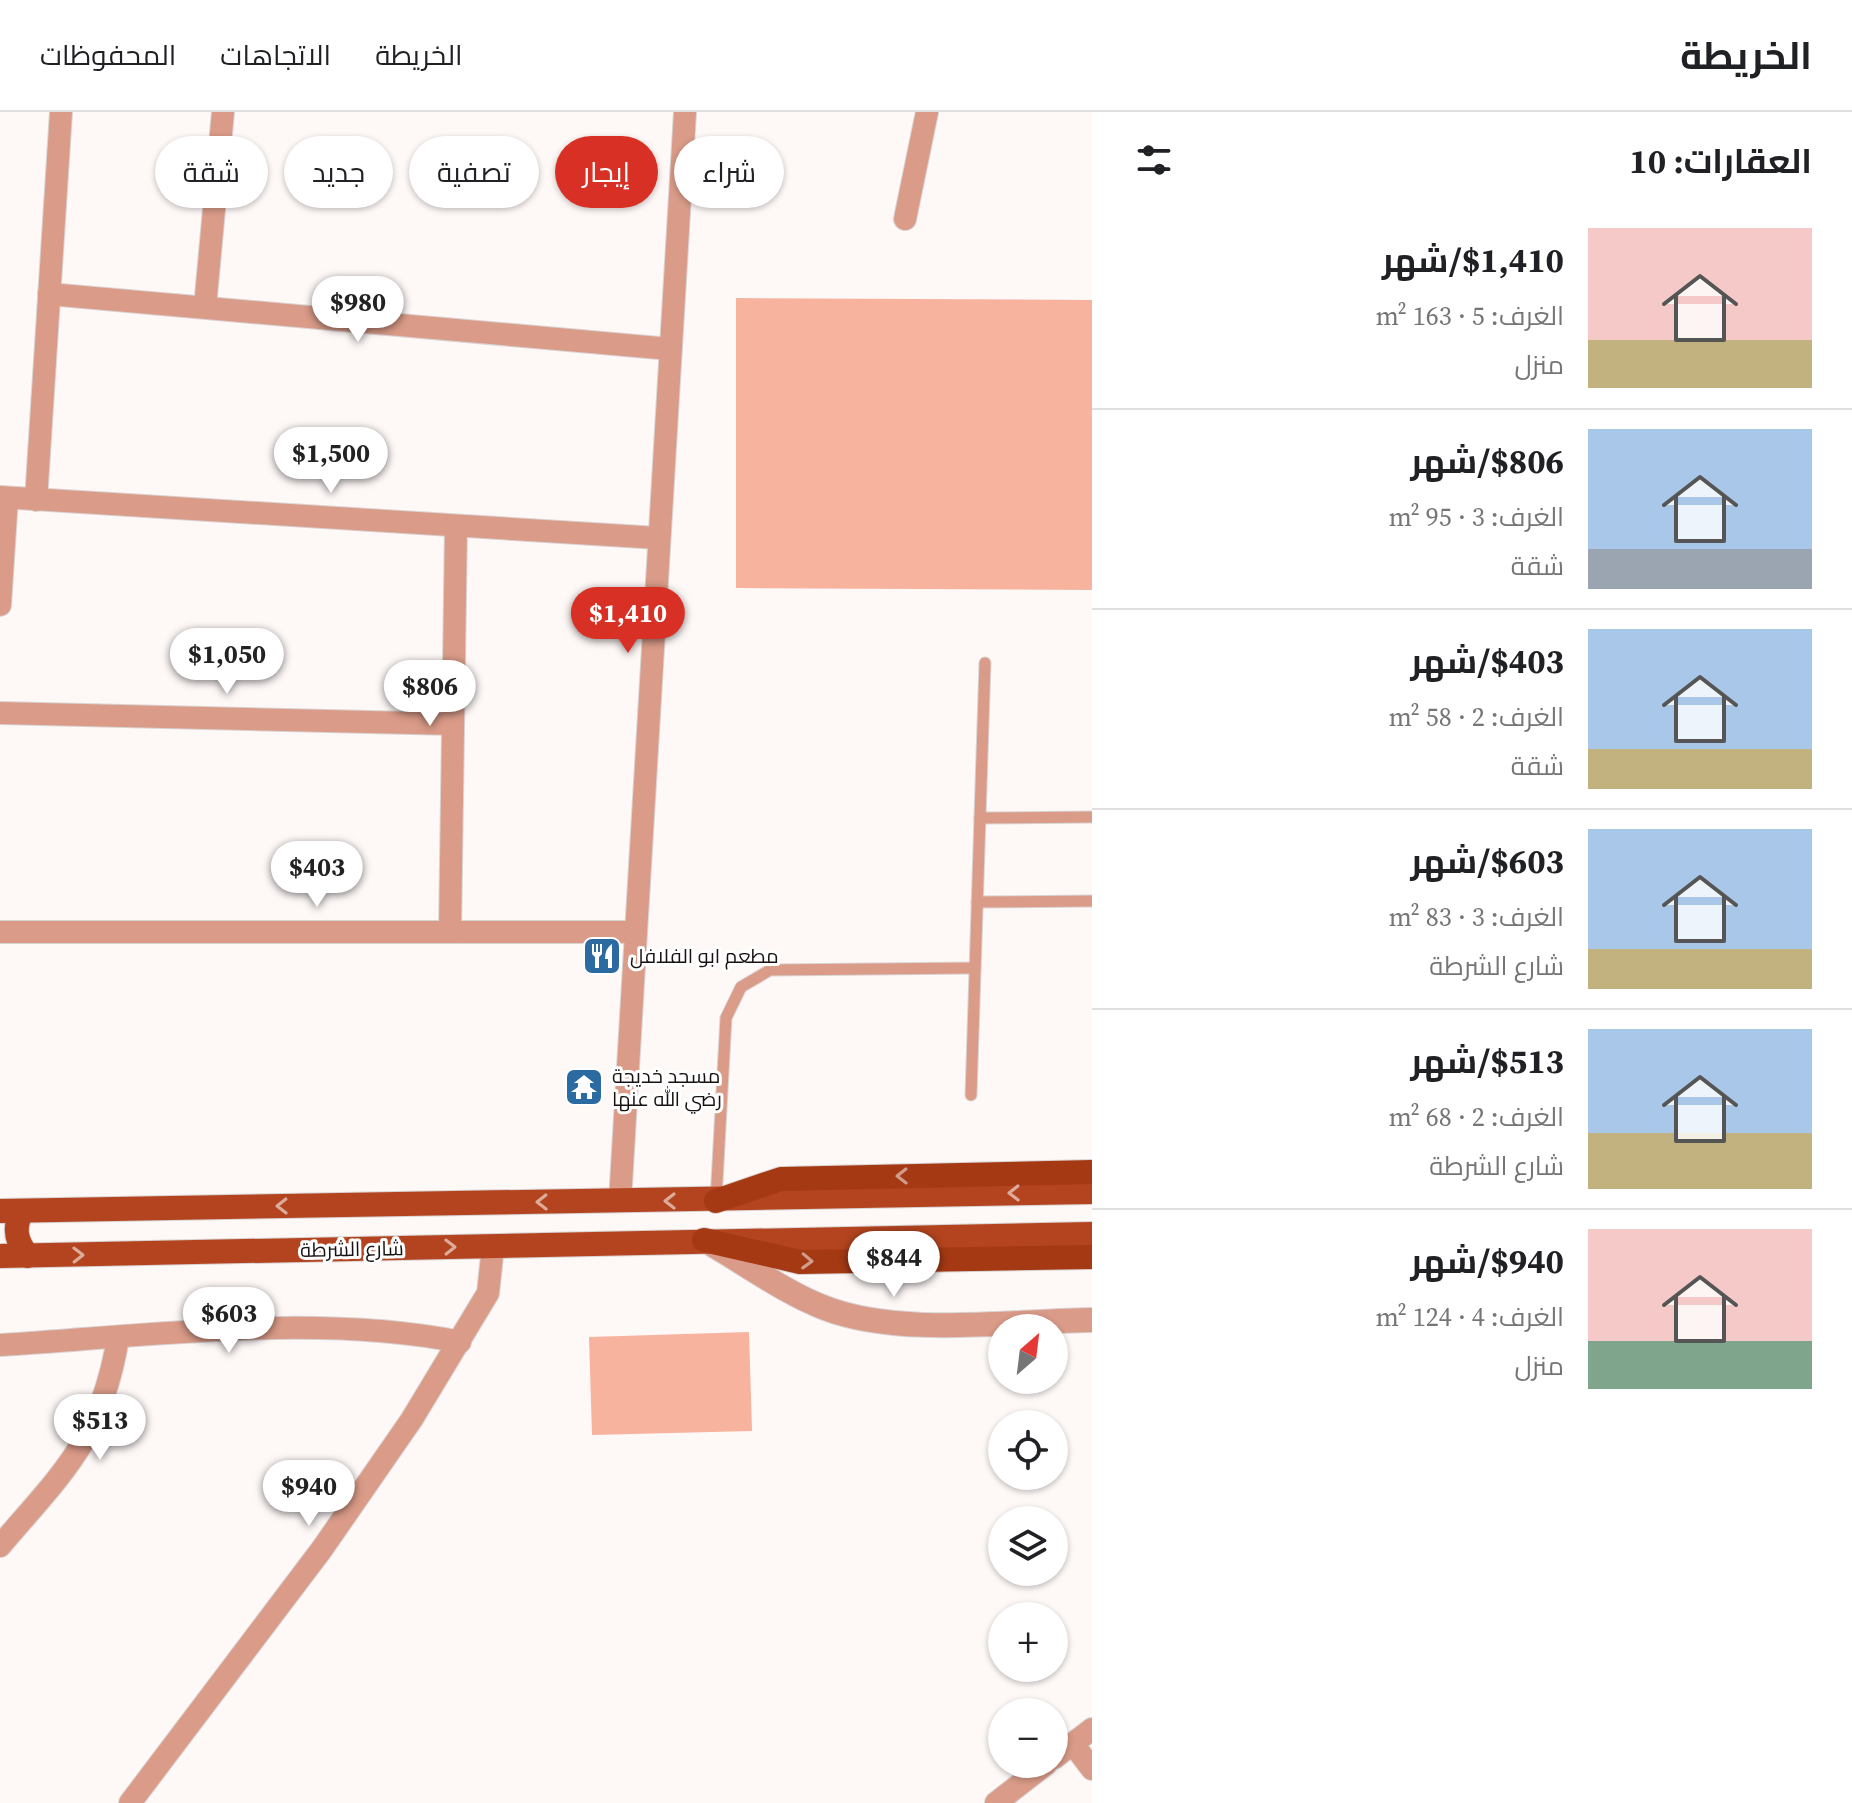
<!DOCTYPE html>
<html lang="ar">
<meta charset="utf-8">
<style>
:root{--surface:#fff;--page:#f2f2f2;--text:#202124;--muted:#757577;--line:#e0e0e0;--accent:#d93025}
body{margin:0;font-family:"Source Serif 4",Cairo,serif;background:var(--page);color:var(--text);direction:rtl;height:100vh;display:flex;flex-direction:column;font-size:30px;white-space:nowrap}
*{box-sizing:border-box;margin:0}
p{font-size:26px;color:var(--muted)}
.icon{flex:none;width:44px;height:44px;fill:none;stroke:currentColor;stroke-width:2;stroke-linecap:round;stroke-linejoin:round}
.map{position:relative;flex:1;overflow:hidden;direction:ltr}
.details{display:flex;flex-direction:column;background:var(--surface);width:760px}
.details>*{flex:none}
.hud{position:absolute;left:24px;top:24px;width:760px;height:72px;direction:rtl;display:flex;gap:16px}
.needle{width:52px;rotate:28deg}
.tools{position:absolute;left:988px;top:1202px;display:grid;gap:16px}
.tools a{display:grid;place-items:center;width:80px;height:80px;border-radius:50%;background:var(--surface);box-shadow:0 2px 6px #0004;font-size:40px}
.price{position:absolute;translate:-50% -68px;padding:0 18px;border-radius:28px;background:#fff;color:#222;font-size:26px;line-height:52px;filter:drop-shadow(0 2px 4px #0008)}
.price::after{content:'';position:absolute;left:50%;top:48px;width:24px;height:18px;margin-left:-12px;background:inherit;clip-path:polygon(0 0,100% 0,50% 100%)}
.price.selected{background:var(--accent);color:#fff}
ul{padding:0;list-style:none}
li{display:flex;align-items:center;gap:24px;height:200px;padding:0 40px}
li+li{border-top:2px solid var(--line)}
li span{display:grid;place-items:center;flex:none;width:224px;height:160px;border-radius:0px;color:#555}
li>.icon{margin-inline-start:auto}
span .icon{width:96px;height:96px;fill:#fffc;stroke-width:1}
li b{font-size:34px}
h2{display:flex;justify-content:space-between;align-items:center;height:96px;padding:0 40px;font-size:34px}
.pill{padding:0 28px;border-radius:36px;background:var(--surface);box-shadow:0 2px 6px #0004;font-size:28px;line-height:72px}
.pill.selected{background:var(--accent);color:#fff}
header{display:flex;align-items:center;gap:48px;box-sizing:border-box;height:112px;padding:0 40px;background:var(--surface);border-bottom:2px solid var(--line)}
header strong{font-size:38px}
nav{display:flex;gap:44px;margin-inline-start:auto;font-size:28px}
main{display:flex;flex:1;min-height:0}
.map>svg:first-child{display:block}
.green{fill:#f7b39e}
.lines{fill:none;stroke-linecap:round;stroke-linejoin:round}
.service-casing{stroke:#d9d3d2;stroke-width:13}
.minor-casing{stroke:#d9d3d2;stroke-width:24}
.tertiary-casing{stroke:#d9d3d2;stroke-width:26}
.primary-casing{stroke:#d9d3d2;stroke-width:26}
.trunk-casing{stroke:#d9d3d2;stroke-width:26}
.service{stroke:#da9b88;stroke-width:11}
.minor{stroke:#da9b88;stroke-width:22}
.tertiary{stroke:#da9b88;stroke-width:24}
.primary{stroke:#b3441f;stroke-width:24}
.trunk{stroke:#a43914;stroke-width:24}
.oneway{stroke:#d29c8a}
.oneway2{stroke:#ddab9a}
.labels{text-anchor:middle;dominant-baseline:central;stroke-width:6;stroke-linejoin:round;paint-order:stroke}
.poi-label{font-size:20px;fill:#181312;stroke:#fff;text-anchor:start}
.street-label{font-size:20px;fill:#181312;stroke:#fff}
</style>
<header>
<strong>الخريطة</strong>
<nav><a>الخريطة</a><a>الاتجاهات</a><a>المحفوظات</a></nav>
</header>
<main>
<section class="details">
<h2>العقارات: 10<svg class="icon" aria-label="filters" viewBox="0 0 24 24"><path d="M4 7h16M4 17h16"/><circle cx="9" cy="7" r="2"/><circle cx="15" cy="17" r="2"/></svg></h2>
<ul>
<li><span style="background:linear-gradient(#f6c9c9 70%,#c2b280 0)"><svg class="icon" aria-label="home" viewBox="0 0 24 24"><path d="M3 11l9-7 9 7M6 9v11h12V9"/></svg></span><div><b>$1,410/شهر</b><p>الغرف: 5 · 163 m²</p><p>منزل</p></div></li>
<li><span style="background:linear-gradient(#a9c7e8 75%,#9aa5b1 0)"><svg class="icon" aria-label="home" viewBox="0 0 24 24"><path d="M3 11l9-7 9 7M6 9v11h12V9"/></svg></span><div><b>$806/شهر</b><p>الغرف: 3 · 95 m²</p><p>شقة</p></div></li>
<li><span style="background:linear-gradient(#a9c7e8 75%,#c2b280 0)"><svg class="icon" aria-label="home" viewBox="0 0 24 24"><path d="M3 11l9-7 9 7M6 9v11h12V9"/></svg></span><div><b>$403/شهر</b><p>الغرف: 2 · 58 m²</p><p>شقة</p></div></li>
<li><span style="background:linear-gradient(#a9c7e8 75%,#c2b280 0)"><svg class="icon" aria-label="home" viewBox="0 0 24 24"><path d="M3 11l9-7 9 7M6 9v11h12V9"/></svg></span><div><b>$603/شهر</b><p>الغرف: 3 · 83 m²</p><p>شارع الشرطة</p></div></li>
<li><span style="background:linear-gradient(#a9c7e8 65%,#c2b280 0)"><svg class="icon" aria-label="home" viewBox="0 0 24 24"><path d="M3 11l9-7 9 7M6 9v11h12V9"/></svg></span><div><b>$513/شهر</b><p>الغرف: 2 · 68 m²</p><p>شارع الشرطة</p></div></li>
<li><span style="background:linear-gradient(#f6c9c9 70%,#7fa58c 0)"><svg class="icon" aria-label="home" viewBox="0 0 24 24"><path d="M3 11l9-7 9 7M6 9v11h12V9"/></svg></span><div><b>$940/شهر</b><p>الغرف: 4 · 124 m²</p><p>منزل</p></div></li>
</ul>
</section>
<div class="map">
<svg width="1092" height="1691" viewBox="0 0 1092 1691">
<rect width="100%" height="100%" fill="#fef8f7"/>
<!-- green -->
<g class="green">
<path d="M736 186 1092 188V478L736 476Z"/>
<path d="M749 1220 752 1319 592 1323 589 1225Z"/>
</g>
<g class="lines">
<!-- service casing -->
<g class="service-casing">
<g id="service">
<path d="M980 706 1092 705"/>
<path d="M977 790 1092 789"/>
<path d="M971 983 985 551"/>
<path d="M716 1088 726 906 741 875 770 858 975 856"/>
</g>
</g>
<!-- minor casing -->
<g class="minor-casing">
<g id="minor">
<path d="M905 107 927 0"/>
<path d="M49 182 670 237"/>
<path d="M205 195 223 0"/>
<path d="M0 385 658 426"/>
<path d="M36 388 61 0"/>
<path d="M0 493 7 386"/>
<path d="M0 601 453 612"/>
<path d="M0 820H634"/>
<path d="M450 820 456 414"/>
<path d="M620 1089 685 0"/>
<path d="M0 1233C148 1224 315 1201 460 1230"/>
<path d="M0 1434C64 1359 101 1328 118 1226"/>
<path d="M1073 1632 1092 1657"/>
<path d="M1054 1646 1092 1617"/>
<path d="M130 1691 322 1437 412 1307 488 1181 493 1135"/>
<path d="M996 1691 1046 1652"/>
</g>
</g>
<!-- tertiary casing -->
<g class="tertiary-casing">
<path id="tertiary" d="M713 1133C749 1154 786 1181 825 1196 900 1225 1011 1209 1092 1208"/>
</g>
<!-- primary casing -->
<g class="primary-casing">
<g id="primary">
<path d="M0 1099 1092 1080"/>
<path d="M22 1099C13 1116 16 1130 28 1144"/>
<path d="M0 1144 1092 1122"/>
</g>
</g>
<!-- trunk casing -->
<g class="trunk-casing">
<g id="trunk">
<path d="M716 1089 781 1067 1092 1060"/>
<path d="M704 1128 800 1150 1092 1145"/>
</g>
</g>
<!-- service -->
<use href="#service" class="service"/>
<!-- minor -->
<use href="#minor" class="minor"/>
<!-- tertiary -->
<use href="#tertiary" class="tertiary"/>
<!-- primary -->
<use href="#primary" class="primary"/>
<!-- trunk -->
<use href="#trunk" class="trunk"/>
</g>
<!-- one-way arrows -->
<defs><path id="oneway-chevron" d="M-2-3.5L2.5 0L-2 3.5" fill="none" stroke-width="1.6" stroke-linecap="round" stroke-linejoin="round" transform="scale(2)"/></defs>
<g class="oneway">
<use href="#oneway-chevron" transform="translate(902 1064) rotate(179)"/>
<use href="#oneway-chevron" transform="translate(807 1149) rotate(2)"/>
</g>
<g class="oneway2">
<use href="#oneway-chevron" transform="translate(1014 1081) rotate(179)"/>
<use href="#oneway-chevron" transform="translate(670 1089) rotate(180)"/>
<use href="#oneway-chevron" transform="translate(542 1090) rotate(179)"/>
<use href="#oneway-chevron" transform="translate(282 1094) rotate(179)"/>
<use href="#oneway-chevron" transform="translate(450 1135) rotate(-1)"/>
<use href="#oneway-chevron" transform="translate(78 1143) rotate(-1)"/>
</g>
<!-- icons -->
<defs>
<g id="restaurant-square" transform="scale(2)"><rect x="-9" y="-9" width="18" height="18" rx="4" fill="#2b6ba1" stroke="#fff"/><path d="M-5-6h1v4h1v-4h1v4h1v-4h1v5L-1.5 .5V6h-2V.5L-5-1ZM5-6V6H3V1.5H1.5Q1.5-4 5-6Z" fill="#fff"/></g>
<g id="temple-square" transform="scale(2)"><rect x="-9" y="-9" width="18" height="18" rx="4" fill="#2b6ba1" stroke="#fff"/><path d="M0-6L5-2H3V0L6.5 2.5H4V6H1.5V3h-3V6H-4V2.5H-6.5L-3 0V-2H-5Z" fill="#fff"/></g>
</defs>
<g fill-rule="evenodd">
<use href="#restaurant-square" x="602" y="844"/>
<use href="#temple-square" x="584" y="975"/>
</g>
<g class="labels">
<!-- poi labels -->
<g class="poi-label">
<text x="630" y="844">مطعم ابو الفلافل</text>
<text x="612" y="964">مسجد خديجة<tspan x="612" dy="23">رضي الله عنها</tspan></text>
</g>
<!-- street labels -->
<g class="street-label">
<text transform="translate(352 1137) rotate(-1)">شارع الشرطة</text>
</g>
</g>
</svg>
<div class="tools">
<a><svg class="needle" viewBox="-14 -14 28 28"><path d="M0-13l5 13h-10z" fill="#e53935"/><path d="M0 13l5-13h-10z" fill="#757577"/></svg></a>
<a><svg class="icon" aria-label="locate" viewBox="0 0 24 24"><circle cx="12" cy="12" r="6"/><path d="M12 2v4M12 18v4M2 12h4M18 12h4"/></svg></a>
<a><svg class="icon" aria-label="layers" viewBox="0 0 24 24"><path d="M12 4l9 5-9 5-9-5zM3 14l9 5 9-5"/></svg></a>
<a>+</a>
<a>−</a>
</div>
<b class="price" style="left:358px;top:232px">$980</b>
<b class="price" style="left:331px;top:383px">$1,500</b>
<b class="price selected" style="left:628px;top:543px">$1,410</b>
<b class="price" style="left:227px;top:584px">$1,050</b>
<b class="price" style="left:430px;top:616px">$806</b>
<b class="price" style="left:317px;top:797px">$403</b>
<b class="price" style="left:894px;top:1187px">$844</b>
<b class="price" style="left:229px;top:1243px">$603</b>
<b class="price" style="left:100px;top:1350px">$513</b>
<b class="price" style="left:309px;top:1416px">$940</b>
<div class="hud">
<a class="pill">شراء</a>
<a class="pill selected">إيجار</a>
<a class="pill">تصفية</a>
<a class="pill">جديد</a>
<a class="pill">شقة</a>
</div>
</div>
</main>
